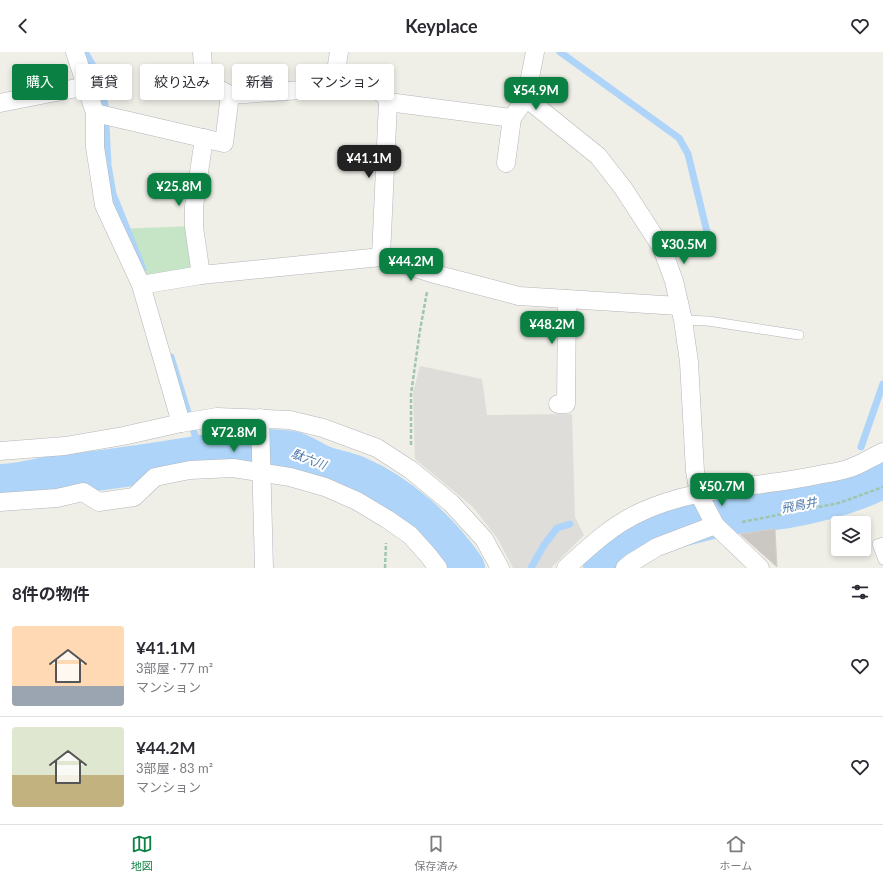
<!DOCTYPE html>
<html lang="ja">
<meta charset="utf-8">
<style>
:root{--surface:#fff;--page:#f2f2f3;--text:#2b2b33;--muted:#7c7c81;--line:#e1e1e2;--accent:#0b8043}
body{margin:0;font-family:Lato,"Noto Sans JP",sans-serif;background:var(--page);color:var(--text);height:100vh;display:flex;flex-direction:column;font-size:15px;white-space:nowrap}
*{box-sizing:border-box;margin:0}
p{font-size:13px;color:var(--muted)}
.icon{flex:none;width:22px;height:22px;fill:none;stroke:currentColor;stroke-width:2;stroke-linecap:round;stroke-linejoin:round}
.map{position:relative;height:516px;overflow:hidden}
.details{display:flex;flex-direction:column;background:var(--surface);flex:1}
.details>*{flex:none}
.hud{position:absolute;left:12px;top:12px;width:400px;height:36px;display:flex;gap:8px}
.fabs{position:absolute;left:831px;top:464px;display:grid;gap:8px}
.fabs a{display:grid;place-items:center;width:40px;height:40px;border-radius:4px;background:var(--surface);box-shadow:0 2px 6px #0003;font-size:20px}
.price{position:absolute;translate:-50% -34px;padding:0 9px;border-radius:8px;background:var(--accent);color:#fff;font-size:13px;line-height:26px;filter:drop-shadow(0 1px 2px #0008)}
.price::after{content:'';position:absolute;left:50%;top:24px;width:12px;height:9px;margin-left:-6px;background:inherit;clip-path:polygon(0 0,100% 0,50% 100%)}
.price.on{background:#222;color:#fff}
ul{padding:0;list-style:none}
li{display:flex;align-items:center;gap:12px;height:100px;padding:0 12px}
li+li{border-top:1px solid var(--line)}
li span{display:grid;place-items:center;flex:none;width:112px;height:80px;border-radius:4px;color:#555}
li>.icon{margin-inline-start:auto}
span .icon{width:48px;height:48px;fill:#fffc;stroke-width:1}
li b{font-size:17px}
h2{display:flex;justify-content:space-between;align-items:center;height:48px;padding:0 12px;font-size:17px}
.tag{padding:0 14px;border-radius:4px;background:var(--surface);box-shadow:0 2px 6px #0003;font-size:14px;line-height:36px}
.tag.on{background:var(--accent);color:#fff}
header{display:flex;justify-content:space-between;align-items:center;height:52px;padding:0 12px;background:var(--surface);font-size:18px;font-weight:700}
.dock{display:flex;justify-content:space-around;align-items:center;height:56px;border-top:1px solid var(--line);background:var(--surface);font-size:11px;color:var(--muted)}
.dock a{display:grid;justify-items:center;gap:2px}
.dock .on{color:var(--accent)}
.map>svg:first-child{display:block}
.industrial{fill:#deddd9}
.green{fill:#c6e5c7}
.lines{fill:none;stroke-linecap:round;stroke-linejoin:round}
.stream{stroke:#aed5f9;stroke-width:7}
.river{stroke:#aed5f9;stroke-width:40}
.building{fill:#cbc8c4;stroke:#d4d0c6}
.service-casing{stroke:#b4b6ba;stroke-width:10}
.minor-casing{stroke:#b4b6ba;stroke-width:19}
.path{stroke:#9fc5ac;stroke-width:2.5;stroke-dasharray:4 2;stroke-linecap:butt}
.service{stroke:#fff;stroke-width:9}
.minor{stroke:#fff;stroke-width:18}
.labels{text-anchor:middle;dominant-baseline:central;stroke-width:4;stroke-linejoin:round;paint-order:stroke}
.water-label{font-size:12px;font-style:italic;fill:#4b76aa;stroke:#fff}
</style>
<header><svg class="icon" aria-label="back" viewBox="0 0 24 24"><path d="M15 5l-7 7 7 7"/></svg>Keyplace<svg class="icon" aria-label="heart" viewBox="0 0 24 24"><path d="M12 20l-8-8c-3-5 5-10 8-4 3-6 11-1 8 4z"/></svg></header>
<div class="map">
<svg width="883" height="516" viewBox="0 0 883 516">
<rect width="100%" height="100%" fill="#efeee7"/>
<!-- industrial -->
<path class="industrial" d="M420 314 482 327 487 363 572 362 575 465 584 483 551 516H513L498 487 473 455 415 407 413 340Z"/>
<!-- green -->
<path class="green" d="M192 174 197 214 142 227 119 177Z"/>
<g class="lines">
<!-- stream -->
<g class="stream">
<path d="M85 0 97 21 105 53 108 113 113 142 143 217"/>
<path d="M560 0 679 86 688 102 708 184"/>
<path d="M171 305 201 403"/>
<path d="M861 395 883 332"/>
<path d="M531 516 544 493 557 476 570 472"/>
</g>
<!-- river -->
<g class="river">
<path d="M0 432C19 432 36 426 54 424 115 417 177 408 237 397 255 397 274 396 292 399 302 401 312 409 322 413 333 418 346 419 357 424 399 442 439 478 465 516"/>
<path d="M603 516C628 489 670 477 704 469 714 467 724 463 734 462 752 460 770 459 788 456 821 450 854 442 883 426"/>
</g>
</g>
<!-- building -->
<path class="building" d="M775 477 777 515 740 482Z"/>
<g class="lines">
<!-- service casing -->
<g class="service-casing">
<g id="service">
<path d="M683 268 708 269 799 283"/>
<path d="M883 490 877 492 883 508"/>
</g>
</g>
<!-- minor casing -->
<g class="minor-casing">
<g id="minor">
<path d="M75 0 95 61V95L104 153 141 233 181 371"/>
<path d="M202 0 203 16 213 34 230 43"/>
<path d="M334 32 339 0"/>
<path d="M526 46 598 104 623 136 662 196 674 229 683 268 689 310 695 419 699 442 715 473 760 516"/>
<path d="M0 51 87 34"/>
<path d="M95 61 224 91 230 43 317 37 334 32 376 37 385 44 388 50 512 66"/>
<path d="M506 111 512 66 526 46 535 0"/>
<path d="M381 205 388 50"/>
<path d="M201 223 194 175V155L204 86"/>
<path d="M141 233 201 223 381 205 431 221 519 244 679 254"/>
<path d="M558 352H566L567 247"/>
<path d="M260 366 264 516"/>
<path d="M0 399 65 394 123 384 181 371 217 365 290 368 323 376 377 396 411 418 451 451 484 487 500 516"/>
<path d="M0 450 57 446 83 440 99 450 134 445 155 425 190 418 233 416 290 425 325 435 357 449 387 467 410 483 428 503 438 516"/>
<path d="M566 516C589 495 612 473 641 460 696 434 759 436 818 423 828 421 840 420 850 416 862 412 872 405 883 400"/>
<path d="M625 516 631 511 657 495 715 473"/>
</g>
</g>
<!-- path -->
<g class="path">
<path d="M411 393V342L420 278 427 240"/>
<path d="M742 470 839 451 883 435"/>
<path d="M385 516 386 491"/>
</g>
<!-- service -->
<use href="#service" class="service"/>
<!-- minor -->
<use href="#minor" class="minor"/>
</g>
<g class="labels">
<!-- water labels -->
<g class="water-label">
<text transform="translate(309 407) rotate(21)">駄六川</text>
<text transform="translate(799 453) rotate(-11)">飛鳥井</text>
</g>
</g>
</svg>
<div class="fabs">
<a><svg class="icon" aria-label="layers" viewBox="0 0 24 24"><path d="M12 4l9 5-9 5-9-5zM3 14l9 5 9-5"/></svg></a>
</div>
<b class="price" style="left:536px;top:59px">¥54.9M</b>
<b class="price on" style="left:369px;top:127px">¥41.1M</b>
<b class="price" style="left:179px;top:155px">¥25.8M</b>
<b class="price" style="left:684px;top:213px">¥30.5M</b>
<b class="price" style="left:411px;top:230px">¥44.2M</b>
<b class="price" style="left:552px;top:293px">¥48.2M</b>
<b class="price" style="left:234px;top:401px">¥72.8M</b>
<b class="price" style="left:722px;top:455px">¥50.7M</b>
<div class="hud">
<a class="tag on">購入</a>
<a class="tag">賃貸</a>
<a class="tag">絞り込み</a>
<a class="tag">新着</a>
<a class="tag">マンション</a>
</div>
</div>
<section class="details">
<h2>8件の物件<svg class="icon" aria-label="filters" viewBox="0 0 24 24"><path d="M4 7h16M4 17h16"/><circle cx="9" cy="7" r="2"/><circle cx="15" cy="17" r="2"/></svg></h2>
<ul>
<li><span style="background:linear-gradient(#ffd9b3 75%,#9aa5b1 0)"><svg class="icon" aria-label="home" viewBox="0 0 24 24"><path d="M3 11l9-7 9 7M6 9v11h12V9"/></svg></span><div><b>¥41.1M</b><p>3部屋 · 77 m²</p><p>マンション</p></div><svg class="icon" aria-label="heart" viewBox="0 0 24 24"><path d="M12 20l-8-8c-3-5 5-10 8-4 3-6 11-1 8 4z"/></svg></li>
<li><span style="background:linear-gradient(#dfe7d0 60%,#c2b280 0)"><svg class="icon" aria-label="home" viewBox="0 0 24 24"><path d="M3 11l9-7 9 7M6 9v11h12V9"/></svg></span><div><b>¥44.2M</b><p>3部屋 · 83 m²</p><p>マンション</p></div><svg class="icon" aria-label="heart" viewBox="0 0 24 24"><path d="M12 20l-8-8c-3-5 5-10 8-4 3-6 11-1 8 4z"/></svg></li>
</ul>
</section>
<nav class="dock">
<a class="on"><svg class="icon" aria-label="map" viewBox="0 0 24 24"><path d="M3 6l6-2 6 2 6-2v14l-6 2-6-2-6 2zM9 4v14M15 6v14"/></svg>地図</a>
<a><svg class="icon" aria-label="saved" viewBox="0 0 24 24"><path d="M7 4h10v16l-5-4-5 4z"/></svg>保存済み</a>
<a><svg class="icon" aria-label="home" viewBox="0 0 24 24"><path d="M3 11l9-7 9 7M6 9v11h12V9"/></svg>ホーム</a>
</nav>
